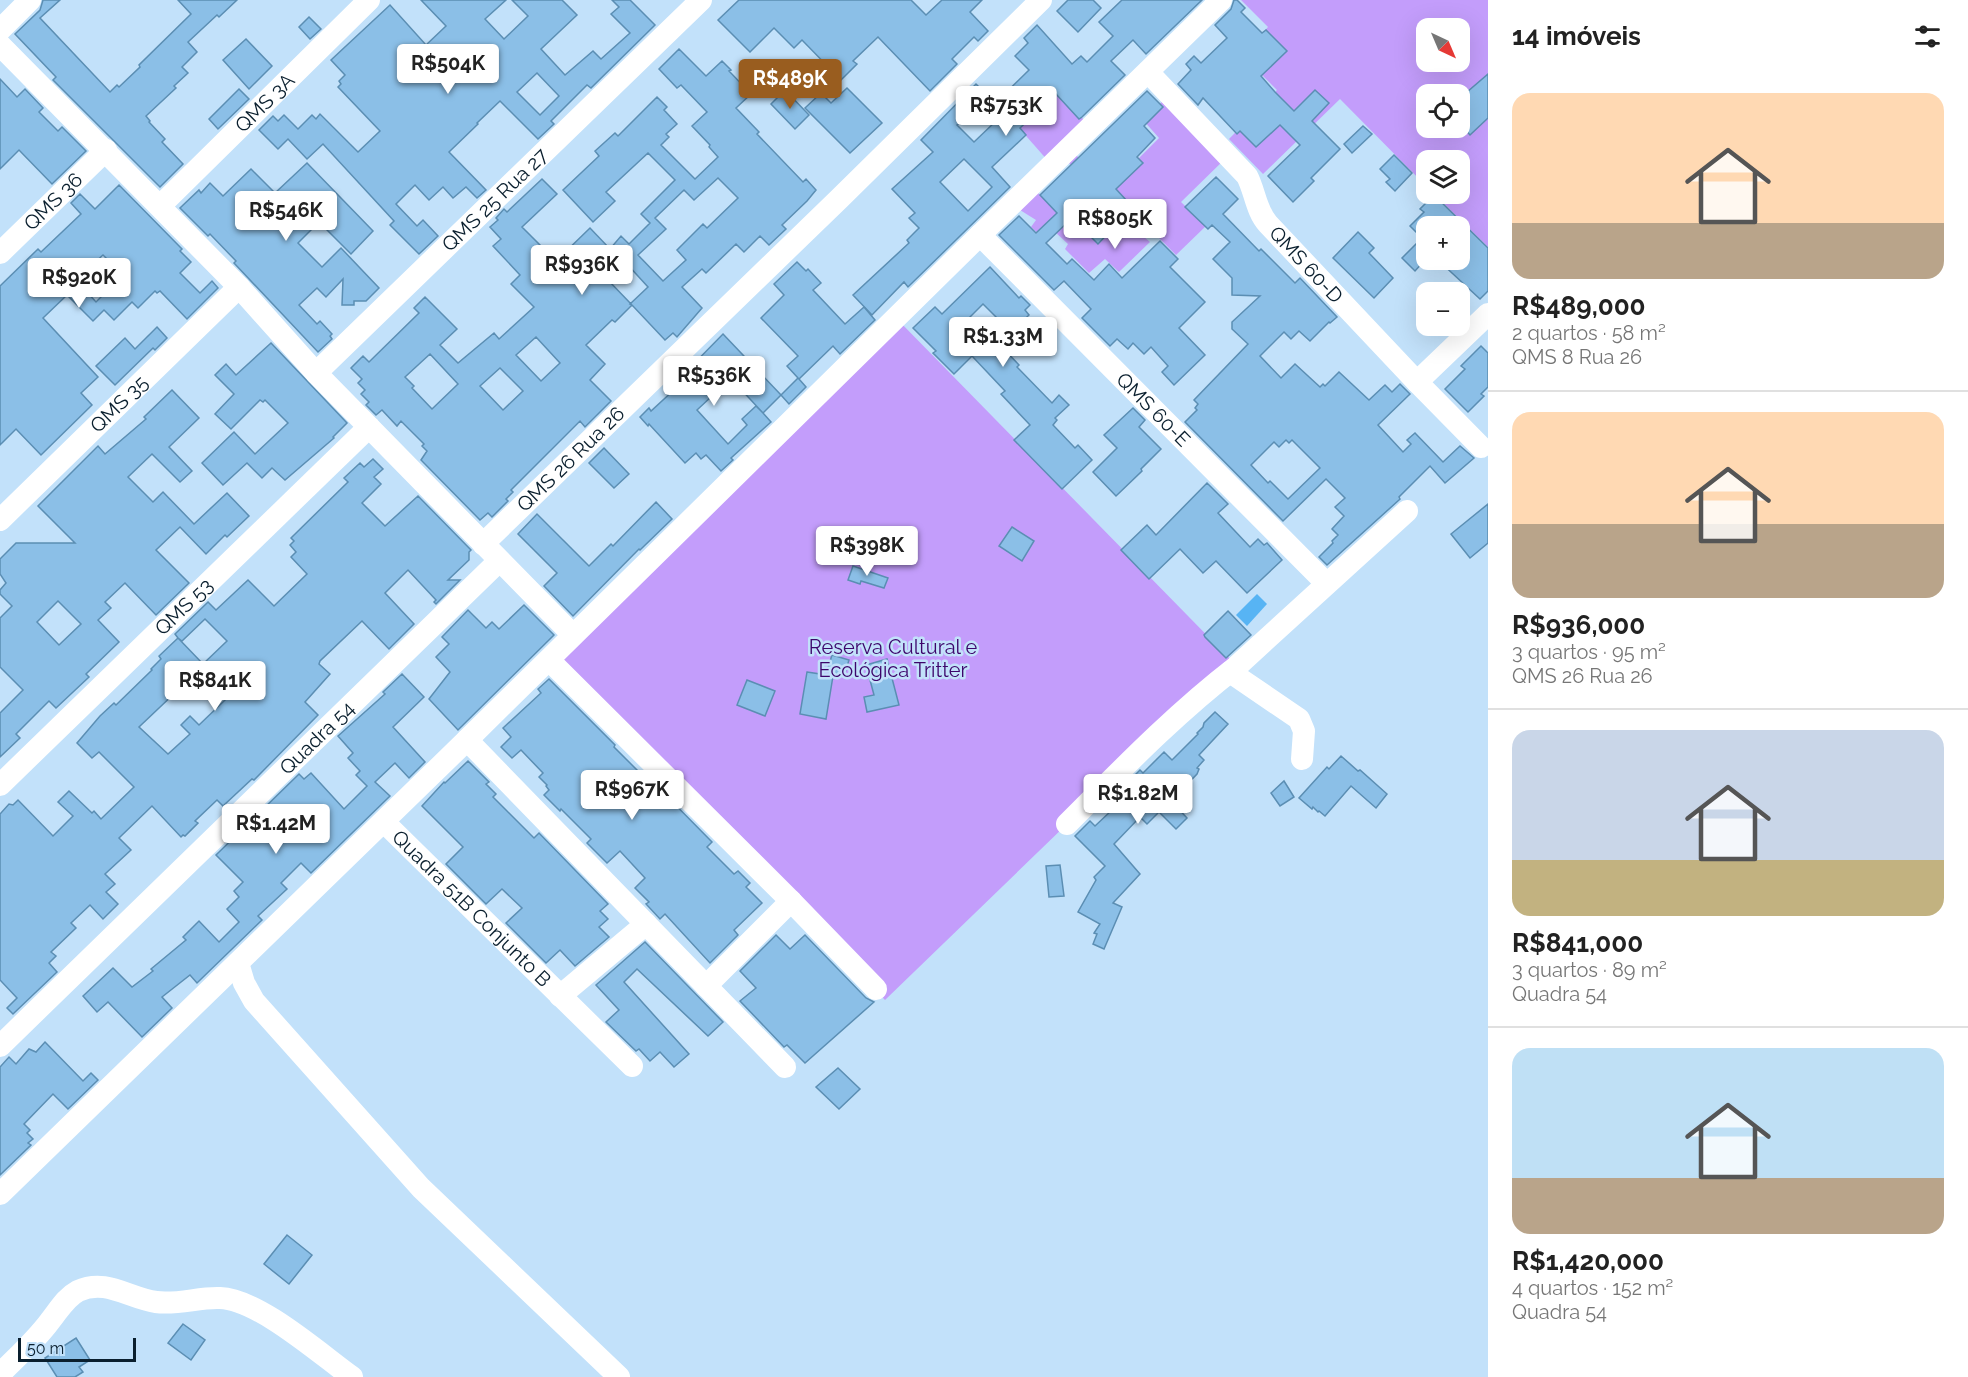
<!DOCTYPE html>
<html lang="pt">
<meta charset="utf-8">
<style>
:root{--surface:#fff;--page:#f6f6f6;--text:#222;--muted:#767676;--line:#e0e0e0;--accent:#995d1f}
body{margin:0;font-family:Raleway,sans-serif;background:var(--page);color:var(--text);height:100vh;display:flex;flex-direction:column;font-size:22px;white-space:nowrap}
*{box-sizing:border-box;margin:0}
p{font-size:20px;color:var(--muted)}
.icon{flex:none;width:33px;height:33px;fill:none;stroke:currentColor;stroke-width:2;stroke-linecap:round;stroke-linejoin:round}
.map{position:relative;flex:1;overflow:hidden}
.drawer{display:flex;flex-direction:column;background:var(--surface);width:480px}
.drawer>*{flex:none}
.needle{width:39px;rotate:136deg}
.buttons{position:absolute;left:1416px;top:18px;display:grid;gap:12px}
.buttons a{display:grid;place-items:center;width:54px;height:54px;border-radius:12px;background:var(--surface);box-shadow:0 6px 24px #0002;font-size:30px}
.scale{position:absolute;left:18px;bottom:15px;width:118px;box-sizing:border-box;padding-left:6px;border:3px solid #0a1f2e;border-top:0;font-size:16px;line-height:21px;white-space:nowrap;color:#0a1f2e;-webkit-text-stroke:4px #c2e1fa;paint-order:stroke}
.price{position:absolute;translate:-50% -51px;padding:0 14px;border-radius:6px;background:#fff;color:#222;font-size:20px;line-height:39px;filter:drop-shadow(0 2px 3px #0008)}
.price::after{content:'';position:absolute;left:50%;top:36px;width:18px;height:14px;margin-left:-9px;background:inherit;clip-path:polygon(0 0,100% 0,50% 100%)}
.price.current{background:var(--accent);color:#fff}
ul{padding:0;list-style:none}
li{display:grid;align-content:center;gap:12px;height:318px;padding:0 24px}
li+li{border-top:2px solid var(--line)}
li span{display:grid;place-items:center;height:186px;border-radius:18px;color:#555}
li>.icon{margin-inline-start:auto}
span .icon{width:108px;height:108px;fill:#fffc;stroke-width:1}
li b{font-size:26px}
h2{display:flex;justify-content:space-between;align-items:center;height:72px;padding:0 24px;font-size:26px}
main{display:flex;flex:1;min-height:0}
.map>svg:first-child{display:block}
.green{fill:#c39dfb;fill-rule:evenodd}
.water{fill:#57b4f4}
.building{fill:#8bbfe7;stroke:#5b8eb3;stroke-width:1.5;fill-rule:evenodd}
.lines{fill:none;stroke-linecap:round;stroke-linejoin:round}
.minor{stroke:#fff;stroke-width:22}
.labels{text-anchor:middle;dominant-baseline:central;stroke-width:5;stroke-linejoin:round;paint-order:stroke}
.street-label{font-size:20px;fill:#0a1f2e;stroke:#c2e1fa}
.park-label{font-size:20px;fill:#3d056b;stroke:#c2e1fa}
</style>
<main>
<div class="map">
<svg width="1488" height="1377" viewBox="0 0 1488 1377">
<rect width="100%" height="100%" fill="#c2e1fa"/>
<!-- green -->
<g class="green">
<path d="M1241 0H1488V247L1434 194H1460V160H1426V186L1340 99 1263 174 1229 139 1277 90 1242 55 1268 27ZM1426 28H1460V62H1426ZM1426 94H1460V128H1426Z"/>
<path d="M1050 85 1088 124 1049 162 1013 121Z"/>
<path d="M1166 98 1227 157 1181 202 1206 226 1176 255 1150 229 1143 236 1150 242 1119 272 1105 259 1089 273 1065 249 1068 244 1054 231 1044 239 1031 227 1036 220 1015 207 1034 189 1061 215 1075 170 1068 162 1076 155 1096 175 1100 197 1159 138 1143 120Z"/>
<path d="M897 319 1238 667 1067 824 885 1000 553 661Z"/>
</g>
<!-- water -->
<path class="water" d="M1257 594 1267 604 1247 626 1236 615Z"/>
<!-- building -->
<g class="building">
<path d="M43 0H60L40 18 110 92 117 85 119 87 140 67 139 65 191 14 178 0H237L219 17 217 15 188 42 197 52 182 67 188 73 174 86 176 88 146 116 150 121 149 122 165 139 162 142 183 164 160 187 53 80 56 77 15 34 40 10Z"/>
<path d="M421 0H506L485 19 504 39 528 16 512 0H562L577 15 541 49 565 75 593 51 601 59 630 33 611 14 619 7 612 0H630L655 25 591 88 587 85 551 121 554 124 538 139 500 101 477 123 478 124 449 152 486 190 477 198 466 187 453 198 443 187 429 200 415 185 396 204 417 226 423 220 438 236 419 254 390 225 394 221 323 144 307 159 288 139 278 149 259 130 273 116 278 121 284 115 298 129 312 115 316 119 320 114 358 152 380 131 338 87 341 84 339 81 345 75 331 60 390 5 426 45 446 26ZM537 73 559 96 540 115 517 92Z"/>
<path d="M739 0H911L926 15 942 0H982L970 12 988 31 978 41 974 37 952 59 957 64 930 91 878 37 853 61 857 64 841 80 802 40 794 48 774 28 750 52 718 20Z"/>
<path d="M1068 0H1093L1101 8 1078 32 1057 11Z"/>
<path d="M1122 0H1202L1146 54 1133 40 1111 61 1125 75 1082 117 1079 119 1056 94 1020 128 1026 135 992 167 1010 187 908 287 904 282 872 315 853 295 909 243 907 240 919 228 909 218 915 213 892 189 933 152 921 140 976 84 988 96 957 125 974 142 997 120 988 110 1029 70 1015 56 1028 43 1024 38 1037 25 1072 64 1081 56 1087 62 1113 36 1099 22ZM964 159 992 187 968 211 940 182Z"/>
<path d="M1234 0H1237L1245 8 1241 12 1262 33 1266 30 1287 51 1261 76 1275 92 1294 111 1315 90 1329 103 1312 121 1340 149 1311 178 1314 181 1293 202 1268 176 1300 145 1280 125 1256 147 1240 131 1237 134 1203 98 1198 105 1178 84 1191 70 1186 64 1194 56 1201 63 1227 38 1215 25 1231 9Z"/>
<path d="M309 17 321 29 310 39 299 27Z"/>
<path d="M246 39 272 66 249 89 223 60Z"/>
<path d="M679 49 706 76 722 61 731 70 729 71 751 94 736 108 759 132 757 134 803 182 806 179 816 190 807 201 782 225 786 229 769 245 760 236 744 252 736 244 706 273 702 269 682 287 702 308 677 337 673 333 665 340 632 305 615 322 612 320 586 345 605 364 590 380 611 401 585 427 580 421 511 490 513 492 506 499 508 501 492 517 488 513 480 520 421 460 427 451 422 446 424 444 401 421 397 426 382 410 376 415 366 405 369 402 361 394 365 390 358 383 362 379 351 368 363 356 369 362 419 313 414 308 425 297 457 329 440 345 458 363 494 333 499 339 534 307 511 284 520 275 493 246 501 239 490 227 498 220 496 218 504 209 507 212 542 179 557 194 522 227 556 261 590 228 610 249 621 236 629 244 650 223 641 214 675 180 648 153 606 192 615 201 593 222 563 190 599 156 595 151 615 133 618 136 657 97 667 107 664 110 677 124 666 134 669 137 661 145 695 179 718 157 709 147 710 145 692 126 707 112 681 85 677 88 659 69ZM718 178 738 198 707 228 703 224 677 250 686 260 663 281 638 255 666 229 655 218 684 190 694 200ZM626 263 648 287 630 304 632 305 608 280ZM536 337 560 363 541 381 516 355ZM430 354 458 384 432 409 412 388 414 386 405 377ZM500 368 523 391 503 410 480 386Z"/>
<path d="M1488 74V118L1470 135 1460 124V98Z"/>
<path d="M0 79 17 97 25 89 43 108 39 112 58 131 62 127 86 151 52 184 19 150 0 169Z"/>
<path d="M847 88 882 123 850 153 805 108 821 93 831 103Z"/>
<path d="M239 89 249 99 218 129 209 119Z"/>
<path d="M785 90 809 115 795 129 771 104Z"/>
<path d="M1147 91 1163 107 1144 126 1155 138 1137 157 1143 163 1116 189 1127 201 1113 214 1120 221 1098 244 1072 218 1046 243 1067 264 1072 259 1094 280 1109 264 1122 278 1160 241 1178 259 1170 267 1205 302 1179 328 1205 355 1174 385 1162 372 1168 366 1151 347 1144 354 1133 343 1128 349 1117 339 1110 346 1082 318 1091 309 1064 281 1054 290 999 235 1019 216 1036 233 1057 213 1040 195Z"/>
<path d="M1363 126 1372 134 1352 153 1344 144Z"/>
<path d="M1394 155 1412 173 1395 191 1386 182 1390 179 1380 169Z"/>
<path d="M307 163 373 231 351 254 319 222 298 243 322 267 341 248 379 288 366 301H354V305H342L343 279 326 297 317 288 299 305 317 324 320 321 332 334 330 336 332 339 318 352 234 263 236 261 210 234 208 236 180 208 199 190 201 193 210 183 223 196 251 169 275 193Z"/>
<path d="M1216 177 1238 199 1223 214 1259 251 1261 249 1295 283 1300 278 1337 317 1330 323 1329 322 1310 341 1299 331 1291 339 1284 332 1260 356 1281 378 1295 364 1320 387 1323 384 1325 386 1339 372 1369 400 1385 385 1392 392 1400 384 1410 394 1378 425 1403 452 1411 444 1407 440 1415 433 1443 462 1460 446 1474 458 1445 483 1430 466 1399 497 1400 499 1399 500 1327 565 1319 557 1333 543 1332 541 1338 535 1332 529 1344 516 1335 507 1345 498 1326 479 1283 521 1185 422 1197 410 1195 408 1198 404 1194 400 1248 344 1232 329V322L1260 296 1232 295V278L1213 259 1230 242 1212 225 1208 229 1185 207ZM1286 440 1289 443 1292 440 1320 468 1288 499 1270 481 1268 483 1251 465 1274 442 1279 447Z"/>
<path d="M119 185 182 249 180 251 191 262 180 273 200 293 212 281 218 288 187 319 160 291 157 293 155 291 138 308 132 302 114 320 104 310 93 321 67 295 43 318 98 377 81 393 92 405 41 455 16 429 0 445V286L38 249 41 252 81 214 71 203 80 194 95 209ZM103 255 123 275 96 302 76 280Z"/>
<path d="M1434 195 1488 248V291L1480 299 1438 260H1460V226H1426V259L1415 271 1402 258 1422 238 1410 226 1424 212 1420 209Z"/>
<path d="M1358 232 1374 248 1369 253 1393 278 1374 298 1333 258Z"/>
<path d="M797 262 806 271 808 269 821 283 813 290 845 324 864 307 875 320 840 354 833 346 799 379 806 387 789 404 781 395 798 378 787 366 798 356 761 318 784 295 774 284Z"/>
<path d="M990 267 1019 298 1021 296 1030 305 1025 310 1029 315 999 344 1019 365 1017 367 1052 403 1059 395 1069 405 1055 418 1057 420 1053 425 1075 448 1078 445 1092 460 1062 489 1014 440 1030 425 1001 394 1005 391 972 356 954 374 933 353 936 351 913 328 935 307 942 314ZM983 304 1001 322 973 348 956 331Z"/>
<path d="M157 327 167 338 155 350 153 348 115 385 96 366 125 338 135 349Z"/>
<path d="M723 334 781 395 763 413 771 422 731 458 733 460 721 471 706 455 701 459 696 453 685 463 649 424 648 426 640 417 649 408 651 411 676 388 673 385ZM723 370 763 413 756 406 742 419 747 425 728 444 697 410 711 397 704 388Z"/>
<path d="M271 343 347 423 333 437 334 438 285 480 272 468 262 478 247 463 223 485 202 463 234 432 255 454 288 423 265 400 263 402 260 400 231 429 215 414 234 394 215 375 226 364 236 375Z"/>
<path d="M1481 346 1488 353V387L1481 394 1484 396 1468 412 1445 389 1465 369 1461 366Z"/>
<path d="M172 390 199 418 169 447 192 471 180 482 152 454 128 477 153 502 163 492 194 524 227 493 249 516 227 537 225 535 206 554 180 527 156 550 189 583 156 615 125 583 105 602 111 608 98 620 119 642 86 674 89 677 56 708 49 701 16 734 20 738 0 757V713L23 690 0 667V618L12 606 0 594V590L6 583 0 574V559L16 543H75L38 506 98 446 105 454 146 419 144 417ZM58 601 81 624 59 645 37 622Z"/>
<path d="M1133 408 1145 420 1139 427 1161 449 1141 469 1142 471 1116 496 1093 472 1117 448 1104 435Z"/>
<path d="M604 448 629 474 614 488 589 463Z"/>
<path d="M373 459 383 469 374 477 381 484 362 503 385 526 418 496 471 550 469 552V560L448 580H460L436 604 434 602 436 600 408 570 385 593 414 624 389 649 362 621 320 661 319 664 330 674 305 702 318 715 254 780 252 779 223 806 217 800 195 821 198 823 185 836 183 835 181 837 152 806 119 838 131 850 105 874 115 884 106 892 118 904 103 919 90 905 71 923 76 928 51 952 56 956 49 963 57 972 13 1014 7 1008 17 998 0 980V814L9 804 13 805 18 800 53 836 73 816 58 802 69 791 92 813 94 811 101 819 134 787 99 752 92 758 77 743 100 716 114 703 116 705 152 670 151 669 161 659 159 656 178 638 175 634 208 602 216 610 248 580 274 606 307 574 291 557 296 552 290 545 294 541 291 538 348 482 344 478 360 463 364 467ZM205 619 227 641 203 664 178 638 182 641ZM197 672 225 700 199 725 190 716 181 725 190 734 168 754 139 727Z"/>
<path d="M1207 483 1228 504 1218 513 1250 547 1258 539 1264 545 1267 543 1282 560 1247 593 1216 561 1203 573 1180 549 1149 579 1121 550 1147 525 1156 535Z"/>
<path d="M656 502 672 519 640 550 639 549 573 616 544 586 557 573 518 534 537 514 589 566 611 544 613 546Z"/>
<path d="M1488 504V543L1470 558 1451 534Z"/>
<path d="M1012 527 1034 541 1022 561 999 546Z"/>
<path d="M853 566 888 578 884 588 861 581 860 584 848 580Z"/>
<path d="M524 605 554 635 458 730 429 699 450 672 436 657 449 644 442 637 468 610 486 628 492 622 499 629Z"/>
<path d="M1228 611 1251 635 1226 658 1205 637 1204 635Z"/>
<path d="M832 655 849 660 844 676 827 671Z"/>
<path d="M887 659 899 705 867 712 864 697 874 695 866 665Z"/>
<path d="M807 672 833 676 826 719 800 714Z"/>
<path d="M402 674 424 697 393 727 425 762 409 778 395 763 375 782 390 796 311 873 301 863 281 883 287 889 258 916 262 920 197 983 190 975 162 997 172 1008 142 1037 108 1002 97 1012 83 996 113 968 132 987 153 971 151 969 186 940 183 937 199 921 219 942 239 922 227 909 239 897 234 891 243 882 216 855 299 774 304 779 311 773 344 809 367 786 356 775 360 771 348 758 353 753 338 736 385 694 383 692Z"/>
<path d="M549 679 615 745 614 747 643 776 645 774 712 842 707 847 734 874 738 871 750 883 746 887 762 903 734 930 738 935 710 963 665 914 660 919 646 904 649 902 635 888 645 878 620 851 607 863 587 843 591 839 561 809 560 811 544 795 549 790 546 786 547 785 539 777 543 773 521 750 512 758 501 747 511 737 503 728 541 693 538 689Z"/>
<path d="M747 680 775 691 765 716 737 705Z"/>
<path d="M1215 712 1228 724 1199 755 1204 760 1197 768 1199 769 1197 774 1171 801 1187 818 1176 829 1159 812 1147 824 1140 817 1114 844 1140 874 1113 903 1122 907 1104 949 1093 944 1097 934 1094 933 1100 924 1078 912 1096 880 1094 877 1105 866 1075 836 1090 821 1095 826 1130 793 1124 786 1140 770 1143 773 1164 752 1172 760 1198 734 1197 733 1203 727 1204 723Z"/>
<path d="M1341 756 1358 771 1360 770 1387 794 1376 808 1351 786 1325 816 1319 811 1318 812 1313 807 1312 809 1299 798 1327 767 1329 769Z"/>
<path d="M468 761 489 782 486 784 496 794 493 797 534 838 539 833 608 904 600 911 608 919 599 927 609 937 575 966 560 950 546 963 506 923 522 908 502 889 486 904 446 864 463 847 422 806 444 782 445 783Z"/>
<path d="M1284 781 1294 797 1280 806 1271 793Z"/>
<path d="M1060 865 1064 896 1049 897 1046 866Z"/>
<path d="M776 935 790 949 805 935 866 998 874 1002 805 1063 787 1045 784 1047 740 1001 756 988 740 971Z"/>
<path d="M645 942 723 1022 708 1036 637 969 624 982 689 1054 674 1067 660 1052 650 1061 639 1049 636 1051 606 1022 619 1010 596 985Z"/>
<path d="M45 1042 83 1081 91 1073 98 1080 68 1109 53 1094 24 1124 30 1130 27 1133 33 1139 28 1143 31 1145 0 1175V1067L9 1057 16 1064 29 1049 36 1052Z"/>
<path d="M838 1068 860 1089 839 1109 816 1087Z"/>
<path d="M287 1235 312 1255 289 1284 264 1264Z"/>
<path d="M183 1324 205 1340 191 1360 168 1343Z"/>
<path d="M76 1338 90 1360 79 1367 83 1372 75 1377H57L45 1358Z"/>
</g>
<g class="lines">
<!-- minor -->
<g class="minor">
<path d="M0 30 30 0"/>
<path d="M0 45 239 287 316 373 573 635"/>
<path id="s1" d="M1148 72 1247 176C1255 191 1256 211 1268 224L1417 382 1481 447"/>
<path id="s2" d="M160 206 369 0"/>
<path id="s3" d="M980 235 1326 583"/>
<path id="s4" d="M0 253 106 150"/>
<path id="s5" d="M316 373 701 0"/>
<path d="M1417 382 1488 314"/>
<path id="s6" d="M0 520 239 287"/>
<path id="s7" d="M483 544 839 199 1041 0"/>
<path d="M549 660 791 901 876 989"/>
<path d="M1230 672 1299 719 1304 731 1302 759"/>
<path d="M467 740 785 1067"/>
<path id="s8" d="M0 785 369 427"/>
<path id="s9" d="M384 822 632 1066"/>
<path d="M1067 824C1121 770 1175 714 1236 667L1407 511"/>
<path d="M238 963 244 983 254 1001 421 1188 619 1377"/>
<path d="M706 986 791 901"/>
<path d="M560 996 646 924"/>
<path id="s10" d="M0 1046 499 561"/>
<path d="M0 1194 467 740 980 235 1221 0"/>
<path d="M0 1374C17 1357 36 1340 50 1321 59 1310 65 1298 78 1291 106 1278 128 1298 156 1302 178 1305 199 1297 220 1298 258 1299 320 1354 352 1377"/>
</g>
</g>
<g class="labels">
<!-- street labels -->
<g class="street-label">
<text stroke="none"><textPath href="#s2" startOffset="147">QMS 3A</textPath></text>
<text stroke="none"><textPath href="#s5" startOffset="249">QMS 25 Rua 27</textPath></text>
<text stroke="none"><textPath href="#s4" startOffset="74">QMS 36</textPath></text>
<text stroke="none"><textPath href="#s1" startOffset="252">QMS 60-D</textPath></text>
<text stroke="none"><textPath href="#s6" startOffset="166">QMS 35</textPath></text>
<text stroke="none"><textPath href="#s3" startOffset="246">QMS 60-E</textPath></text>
<text stroke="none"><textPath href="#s7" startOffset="122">QMS 26 Rua 26</textPath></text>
<text stroke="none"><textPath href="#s8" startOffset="256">QMS 53</textPath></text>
<text stroke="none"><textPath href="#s10" startOffset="442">Quadra 54</textPath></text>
<text stroke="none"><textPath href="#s9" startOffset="123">Quadra 51B Conjunto B</textPath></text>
</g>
<!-- park labels -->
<g class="park-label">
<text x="893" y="647">Reserva Cultural e<tspan x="893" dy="23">Ecológica Tritter</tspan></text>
</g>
</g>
</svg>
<div class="buttons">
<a><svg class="needle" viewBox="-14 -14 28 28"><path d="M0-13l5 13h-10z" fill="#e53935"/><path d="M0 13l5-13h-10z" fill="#767676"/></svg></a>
<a><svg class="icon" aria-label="locate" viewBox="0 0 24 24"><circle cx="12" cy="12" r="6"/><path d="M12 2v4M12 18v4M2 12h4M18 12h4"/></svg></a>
<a><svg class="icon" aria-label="layers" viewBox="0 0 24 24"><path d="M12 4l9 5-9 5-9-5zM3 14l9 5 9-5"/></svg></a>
<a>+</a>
<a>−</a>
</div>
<div class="scale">50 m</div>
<b class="price" style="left:448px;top:95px">R$504K</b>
<b class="price current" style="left:790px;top:110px">R$489K</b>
<b class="price" style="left:1006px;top:137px">R$753K</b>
<b class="price" style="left:286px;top:242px">R$546K</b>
<b class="price" style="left:1115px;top:250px">R$805K</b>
<b class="price" style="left:582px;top:296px">R$936K</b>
<b class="price" style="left:79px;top:309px">R$920K</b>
<b class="price" style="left:1003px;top:368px">R$1.33M</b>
<b class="price" style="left:714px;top:407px">R$536K</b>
<b class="price" style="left:867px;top:577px">R$398K</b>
<b class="price" style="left:215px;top:712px">R$841K</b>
<b class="price" style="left:632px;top:821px">R$967K</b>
<b class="price" style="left:1138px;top:825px">R$1.82M</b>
<b class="price" style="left:276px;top:855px">R$1.42M</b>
</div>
<section class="drawer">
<h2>14 imóveis<svg class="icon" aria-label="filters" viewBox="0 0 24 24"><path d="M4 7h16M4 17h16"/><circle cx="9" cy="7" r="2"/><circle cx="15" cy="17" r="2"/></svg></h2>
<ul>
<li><span style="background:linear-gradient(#ffd9b3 70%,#b9a48a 0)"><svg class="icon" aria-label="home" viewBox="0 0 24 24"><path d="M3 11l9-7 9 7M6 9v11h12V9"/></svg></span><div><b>R$489,000</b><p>2 quartos · 58 m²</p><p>QMS 8 Rua 26</p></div></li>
<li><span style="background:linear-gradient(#ffd9b3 60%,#b9a48a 0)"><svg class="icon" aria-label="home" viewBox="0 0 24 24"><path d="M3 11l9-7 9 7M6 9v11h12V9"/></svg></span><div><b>R$936,000</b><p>3 quartos · 95 m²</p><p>QMS 26 Rua 26</p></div></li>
<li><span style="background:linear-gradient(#c9d6e8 70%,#c2b280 0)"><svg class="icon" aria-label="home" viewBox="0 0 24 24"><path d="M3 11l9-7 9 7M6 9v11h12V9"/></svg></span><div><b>R$841,000</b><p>3 quartos · 89 m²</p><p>Quadra 54</p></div></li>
<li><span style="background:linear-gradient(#bfe0f5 70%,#b9a48a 0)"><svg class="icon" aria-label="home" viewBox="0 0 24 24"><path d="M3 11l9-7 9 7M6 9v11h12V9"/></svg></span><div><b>R$1,420,000</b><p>4 quartos · 152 m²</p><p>Quadra 54</p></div></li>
</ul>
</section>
</main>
